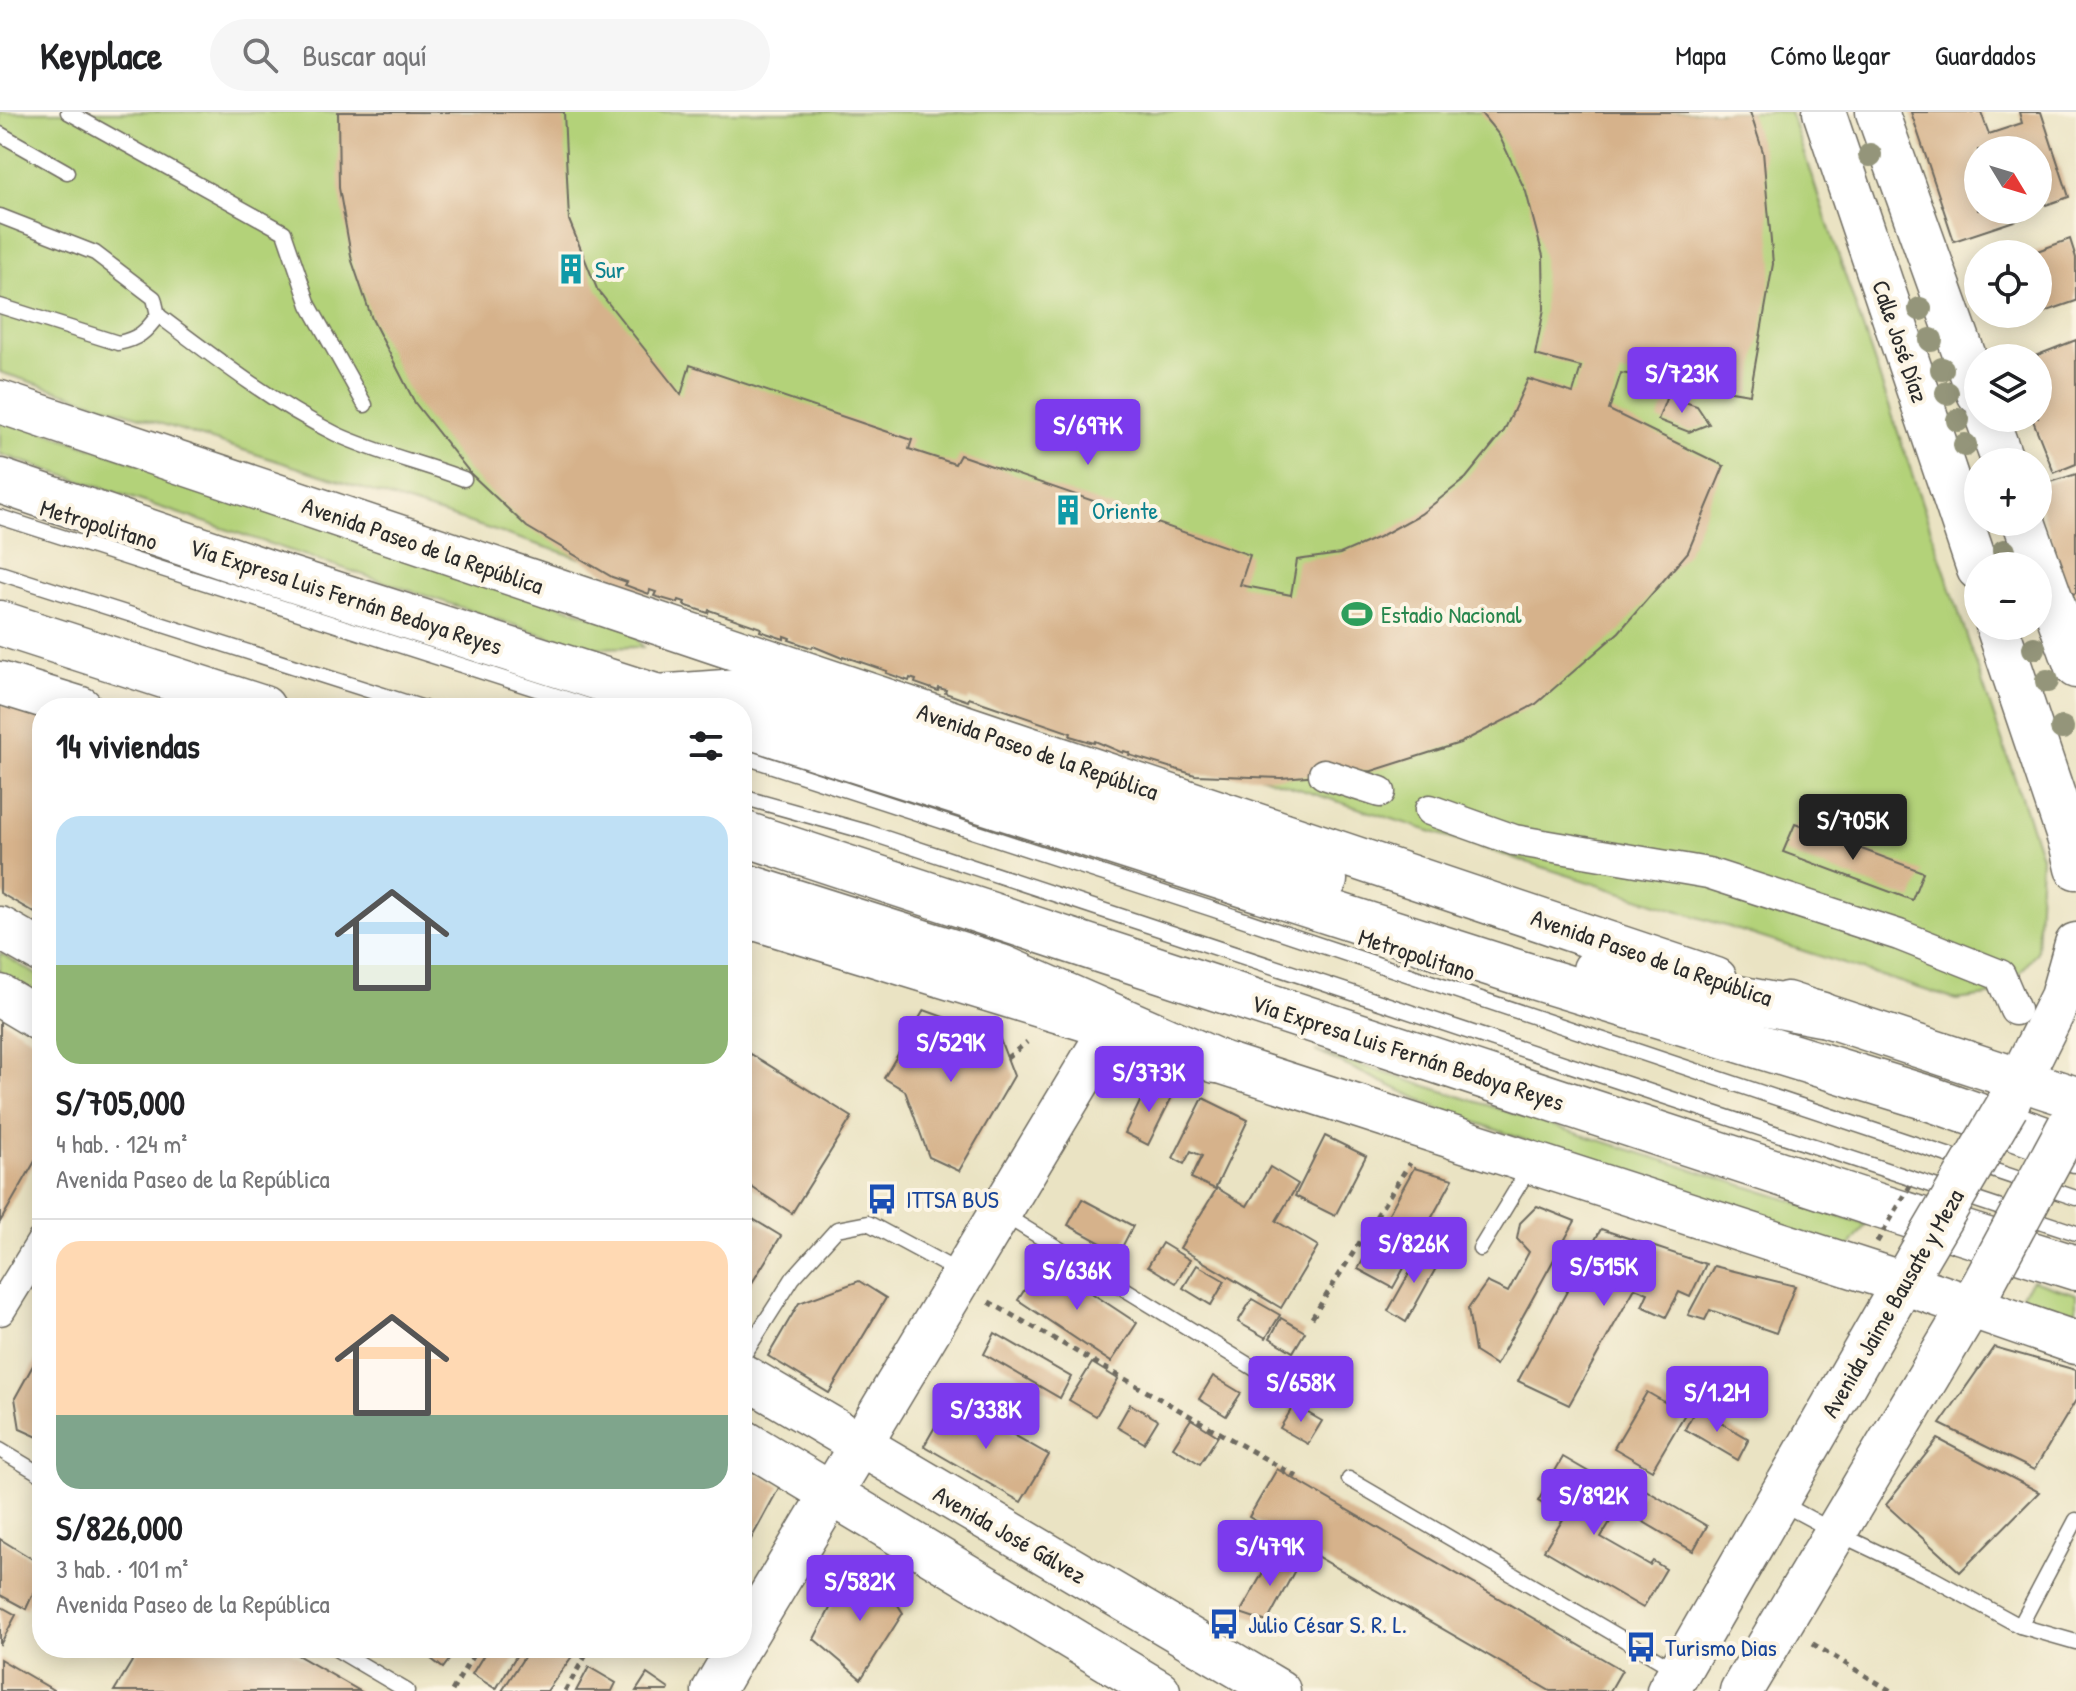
<!DOCTYPE html>
<html lang="es">
<meta charset="utf-8">
<style>
:root{--surface:#fff;--page:#f6f6f6;--text:#202124;--muted:#757577;--line:#e0e0e0;--accent:#7c3aed}
body{margin:0;font-family:"Patrick Hand",sans-serif;background:var(--page);color:var(--text);height:100vh;display:flex;flex-direction:column;font-size:30px;white-space:nowrap}
*{box-sizing:border-box;margin:0}
p{font-size:26px;color:var(--muted)}
.icon{flex:none;width:44px;height:44px;fill:none;stroke:currentColor;stroke-width:2;stroke-linecap:round;stroke-linejoin:round}
.map{position:relative;flex:1;overflow:hidden}
.details{position:absolute;left:32px;top:586px;width:720px;height:960px;display:flex;flex-direction:column;background:var(--surface);border-radius:32px;box-shadow:0 4px 20px #0003}
.details>*{flex:none}
.needle{width:52px;rotate:128deg}
.tools{position:absolute;left:1964px;top:24px;display:grid;gap:16px}
.tools a{display:grid;place-items:center;width:88px;height:88px;border-radius:50%;background:var(--surface);box-shadow:0 4px 20px #0003;font-size:40px}
.price{position:absolute;translate:-50% -68px;padding:0 18px;border-radius:8px;background:var(--accent);color:#fff;font-size:26px;line-height:52px;filter:drop-shadow(0 2px 4px #0008)}
.price::after{content:'';position:absolute;left:50%;top:48px;width:24px;height:18px;margin-left:-12px;background:inherit;clip-path:polygon(0 0,100% 0,50% 100%)}
.price.on{background:#222;color:#fff}
ul{padding:0;list-style:none}
li{display:grid;align-content:center;gap:16px;height:424px;padding:0 24px}
li+li{border-top:2px solid var(--line)}
li span{display:grid;place-items:center;height:248px;border-radius:24px;color:#555}
li>.icon{margin-inline-start:auto}
span .icon{width:144px;height:144px;fill:#fffc;stroke-width:1}
li b{font-size:34px}
h2{display:flex;justify-content:space-between;align-items:center;height:96px;padding:0 24px;font-size:34px}
header{display:flex;align-items:center;gap:48px;box-sizing:border-box;height:112px;padding:0 40px;background:var(--surface);border-bottom:2px solid var(--line)}
header strong{font-size:38px}
nav{display:flex;gap:44px;margin-inline-start:auto;font-size:28px}
.search{width:560px;height:72px;background:var(--page);display:flex;align-items:center;gap:20px;box-sizing:border-box;padding:0 28px;border-radius:44px;color:var(--muted);font-size:30px}
.map>svg:first-child{display:block}
.green{fill:#b3d279;stroke:#6f7e52;stroke-width:2}
.building{fill:#d6b28b}
.lines{fill:none;stroke-linecap:round;stroke-linejoin:round}
.lane-casing{stroke:#6e6b60;stroke-width:17}
.street-casing{stroke:#6e6b60;stroke-width:33}
.secondary-casing{stroke:#6e6b60;stroke-width:45}
.highway-casing{stroke:#6e6b60;stroke-width:47}
.path{stroke:#6e6b60;stroke-width:5;stroke-dasharray:6 6;stroke-linecap:butt}
.lane{stroke:#fff;stroke-width:14}
.street{stroke:#fff;stroke-width:30}
.secondary{stroke:#fff;stroke-width:42}
.highway{stroke:#fff;stroke-width:44}
.secondary-bridge-casing{stroke:#6e6b60;stroke-width:45;stroke-linecap:butt}
.path-bridge{stroke:#6e6b60;stroke-width:5;stroke-dasharray:6 6;stroke-linecap:butt}
.secondary-bridge{stroke:#fff;stroke-width:42}
.tree{fill:#94957a}
.labels{text-anchor:middle;dominant-baseline:central;stroke-width:8;stroke-linejoin:round;paint-order:stroke}
.culture-label{font-size:24px;fill:#0d838f;stroke:#fcf5e5;text-anchor:start}
.street-label{font-size:24px;fill:#2b2b2b;stroke:#fcf5e5}
.leisure-label{font-size:24px;fill:#27864d;stroke:#fcf5e5;text-anchor:start}
.transit-label{font-size:24px;fill:#164399;stroke:#fcf5e5;text-anchor:start}
</style>
<header>
<strong>Keyplace</strong>
<div class="search"><svg class="icon" aria-label="search" viewBox="0 0 24 24"><circle cx="10" cy="10" r="6"/><path d="M15 15l6 6"/></svg>Buscar aquí</div>
<nav><a>Mapa</a><a>Cómo llegar</a><a>Guardados</a></nav>
</header>
<div class="map">
<svg width="2076" height="1579" viewBox="0 0 2076 1579">
<rect width="100%" height="100%" fill="#fcf5e5"/>
<filter id="ink" filterUnits="userSpaceOnUse"><feTurbulence type="fractalNoise" baseFrequency=".0125" numOctaves="2"/><feDisplacementMap in="SourceGraphic" scale="16" xChannelSelector="R" yChannelSelector="G"/><feConvolveMatrix kernelMatrix="1 2 1 2 8 2 1 2 1" color-interpolation-filters="sRGB"/></filter>
<filter id="wash" filterUnits="userSpaceOnUse"><feTurbulence type="fractalNoise" baseFrequency=".006" numOctaves="4" result="noise"/><feDisplacementMap in="SourceGraphic" scale="32" xChannelSelector="R" yChannelSelector="G"/><feGaussianBlur stdDeviation="1.8" result="paint"/><feColorMatrix in="noise" values="0 0 0 0 0 0 0 0 0 0 0 0 0 0 0 0 0 1.4 0 .05"/><feComposite in="paint" operator="in"/></filter>
<g filter="url(#wash)">
<rect width="100%" height="100%" fill="#eae3c3"/>
<!-- green -->
<g class="green">
<path d="M0 0H1790L2041 744 2037 840 2003 882 1956 888 0 260Z"/>
<path d="M0 305 628 516 643 535 583 536 0 342Z"/>
<path d="M0 841 42 866V890L0 865Z"/>
<path d="M1315 939 1866 1112 1844 1143 1447 1000Z"/>
<path d="M2032 1168 2076 1182V1216L2013 1196Z"/>
</g>
<g id="blocks">
<!-- building -->
<g class="building">
<path d="M338 0H564L569 108 597 177 681 283 690 253 912 328 909 337 955 352 960 343 1250 443 1240 473 1291 483 1297 448 1340 442 1379 425 1421 402 1466 366 1504 319 1528 267 1573 281 1581 255 1535 243 1544 197 1543 144 1526 80 1499 23 1480 0H1750L1763 40 1773 152 1750 282 1621 261 1609 298 1724 354 1688 440 1619 520 1536 592 1460 631 1372 659 1281 666 1195 663 1129 643 1130 641 1124 639 1123 641 1095 629 1094 631 1070 624 1071 621 969 586 968 589 945 581 946 578 939 576 938 579 915 571 916 568 910 566 909 569 886 561 887 559 843 544 842 546 813 534 812 536 789 528 790 526 784 524V527L760 519 761 516 709 498 708 501 684 493 685 490 679 488 678 491 654 484 656 480 650 478 649 482 625 473 627 470 612 465 527 415 471 362 415 291 372 207 352 149 339 76Z"/>
<path d="M1911 0H1981L1989 22 2022 11 2019 0H2041L2069 85 2046 93 2038 70V38H1978V98H2021L2023 106 1954 129Z"/>
<path d="M2070 127 2076 146V189L2038 202V142H2029Z"/>
<path d="M2004 202H2036L2008 212Z"/>
<path d="M2076 228V352L2054 361 2032 306H2038V246H2030Z"/>
<path d="M1667 284 1697 294 1709 312 1689 320 1658 308Z"/>
<path d="M2076 362V481L2069 483 2038 386V374Z"/>
<path d="M0 592 42 606V805L0 781Z"/>
<path d="M1795 712 1923 760 1912 788 1783 740Z"/>
<path d="M924 898 999 925 1014 964 959 1059 929 1045 905 979 884 966Z"/>
<path d="M0 907 42 933V1037L0 1110Z"/>
<path d="M751 942 852 1005 792 1101 742 1069V957Z"/>
<path d="M1146 977 1175 979 1148 1033 1125 1021Z"/>
<path d="M1203 986 1248 1008 1215 1077 1191 1066 1202 1044 1191 1039 1184 1052 1173 1046Z"/>
<path d="M1325 1024 1366 1044 1335 1104 1295 1084Z"/>
<path d="M1270 1055 1298 1072 1276 1109 1318 1134 1281 1196 1180 1136 1217 1076 1247 1094Z"/>
<path d="M1414 1056 1453 1067 1393 1176 1358 1157Z"/>
<path d="M1082 1087 1133 1114 1119 1141 1068 1113Z"/>
<path d="M1537 1094 1575 1109 1496 1253 1475 1240 1468 1197 1487 1170 1508 1180 1529 1140 1517 1127 1520 1111Z"/>
<path d="M748 1104 781 1124 742 1187V1113Z"/>
<path d="M1601 1117 1706 1152 1690 1185 1679 1180 1666 1205 1642 1194 1648 1181 1635 1176 1569 1293 1518 1269Z"/>
<path d="M1162 1131 1190 1148 1176 1171 1148 1154Z"/>
<path d="M1423 1137 1441 1147 1406 1210 1388 1199Z"/>
<path d="M1043 1149 1137 1211 1111 1250 1018 1188Z"/>
<path d="M1197 1153 1225 1169 1211 1193 1183 1176Z"/>
<path d="M1714 1154 1795 1174 1776 1221 1710 1198 1705 1208 1688 1203Z"/>
<path d="M859 1169 886 1186 829 1281 768 1244 799 1191Z"/>
<path d="M1252 1187 1280 1203 1266 1226 1238 1210Z"/>
<path d="M1281 1206 1305 1220 1293 1240 1270 1226Z"/>
<path d="M995 1221 1071 1265 1060 1286 984 1242Z"/>
<path d="M1994 1235 2076 1258V1288L2034 1358 1940 1312Z"/>
<path d="M42 1237V1327L20 1317 15 1286Z"/>
<path d="M1092 1251 1118 1267 1096 1304 1069 1288Z"/>
<path d="M1213 1264 1241 1281 1226 1304 1199 1287Z"/>
<path d="M1647 1280 1685 1302 1652 1358 1614 1336Z"/>
<path d="M951 1287 1049 1343 1021 1390 924 1334Z"/>
<path d="M1130 1292 1158 1308 1144 1331 1117 1315Z"/>
<path d="M1294 1293 1322 1309 1308 1332 1280 1316Z"/>
<path d="M1696 1296 1749 1327 1738 1348 1685 1317Z"/>
<path d="M1191 1307 1218 1324 1200 1352 1173 1335Z"/>
<path d="M1938 1327 2039 1380 1960 1460 1886 1393Z"/>
<path d="M1563 1345 1594 1363 1585 1376 1619 1395 1601 1425 1650 1453 1653 1449 1666 1457 1643 1496 1544 1438 1565 1404 1538 1389Z"/>
<path d="M742 1354 780 1374 749 1431 742 1427Z"/>
<path d="M1277 1357 1622 1558 1610 1579H1550L1249 1405Z"/>
<path d="M1644 1377 1707 1414 1693 1439 1630 1402Z"/>
<path d="M0 1427 42 1453V1462L26 1497 0 1483Z"/>
<path d="M1302 1445 1267 1510 1240 1501 1270 1448Z"/>
<path d="M876 1458 903 1501 861 1567 814 1527 837 1483Z"/>
<path d="M0 1494 16 1503 0 1533Z"/>
<path d="M140 1536H285L360 1579H114Z"/>
<path d="M417 1536H458L443 1556Z"/>
<path d="M488 1536H521L496 1577 472 1562Z"/>
<path d="M530 1536H578L547 1579H502Z"/>
<path d="M0 1547 55 1579H0Z"/>
<path d="M589 1555 616 1571 612 1579H576Z"/>
<path d="M647 1562 669 1577 668 1579H636Z"/>
</g>
</g>
</g>
<g filter="url(#ink)">
<use href="#blocks" fill-opacity="0" stroke="#6e6b60" stroke-width="2"/>
<g class="lines">
<!-- lane casing -->
<g class="lane-casing">
<g id="lane">
<path d="M68 0 284 120 309 193 365 293"/>
<path d="M0 22 67 60"/>
<path d="M0 104 95 141 154 186 158 203C146 220 138 227 118 231L0 194"/>
<path d="M158 203C215 246 272 290 336 322 374 340 424 352 464 367"/>
<path d="M0 405 595 596"/>
<path d="M0 461 424 596"/>
<path d="M742 644 1212 797 2076 1086"/>
<path d="M742 685 867 720 2076 1121"/>
<path d="M1004 1103 1273 1268"/>
<path d="M1480 1137 1530 1055"/>
<path d="M742 1246 793 1166 837 1117 868 1111 959 1160"/>
<path d="M0 1338 42 1363"/>
<path d="M1349 1367 1676 1558"/>
<path d="M1781 1391 1835 1420 1932 1466 2020 1514 2076 1530"/>
<path d="M2020 1514 2076 1408"/>
<path d="M334 1536 407 1579"/>
</g>
</g>
<!-- street casing -->
<g class="street-casing">
<g id="street">
<path d="M1324 662 1380 680"/>
<path d="M1430 698 1514 728 1708 761 1899 823 2000 863 2015 898"/>
<path d="M0 1198 42 1130"/>
</g>
</g>
<!-- secondary casing -->
<g class="secondary-casing">
<g id="secondary">
<path d="M1824 0 1978 457"/>
<path d="M1877 0 1978 281"/>
<path d="M0 290 1716 867"/>
<path d="M1987 306 2003 350"/>
<path d="M2024 410 2076 555"/>
<path d="M1997 514 2071 734 2076 756"/>
<path d="M0 571 81 596"/>
<path d="M742 803 1089 909"/>
<path d="M0 816 42 840"/>
<path d="M0 884 42 909"/>
<path d="M1787 891 2076 986"/>
<path d="M1183 938 1903 1171 2076 1231"/>
<path d="M2007 993 2061 885 2076 832"/>
<path d="M742 1263 1279 1579"/>
<path d="M742 1328 1159 1579"/>
<path d="M742 1530 1111 916"/>
<path d="M713 1579 738 1536"/>
<path d="M1668 1579 1917 1147"/>
<path d="M1741 1579 1984 1171"/>
</g>
</g>
<!-- highway casing -->
<g class="highway-casing">
<g id="highway">
<path d="M0 369 274 462 683 593"/>
<path d="M0 511 263 596"/>
<path d="M657 585 738 579 950 637 1325 768"/>
<path d="M742 612 1520 861 1928 986 2076 1038"/>
<path d="M742 721 1879 1094 2076 1156"/>
<path d="M742 773 1001 855 1216 949"/>
<path d="M1595 858 1820 902"/>
</g>
</g>
<!-- path -->
<g class="path">
<path d="M1007 946 1027 930"/>
<path d="M989 1190 1301 1367"/>
<path d="M1312 1206 1410 1051"/>
<path d="M1813 1532 1891 1579"/>
<path d="M452 1579 477 1536"/>
<path d="M565 1579 590 1536"/>
</g>
<!-- lane -->
<use href="#lane" class="lane"/>
<!-- street -->
<use href="#street" class="street"/>
<!-- secondary -->
<use href="#secondary" class="secondary"/>
<!-- highway -->
<use href="#highway" class="highway"/>
<!-- secondary-bridge casing -->
<g class="secondary-bridge-casing">
<g id="secondary-bridge">
<path d="M1917 1147 2007 994"/>
<path d="M1986 1167 2068 1015"/>
</g>
</g>
<!-- path-bridge -->
<path class="path-bridge" d="M1877 1130 1912 1071"/>
<!-- secondary-bridge -->
<use href="#secondary-bridge" class="secondary-bridge"/>
</g>
<!-- trees -->
<g class="tree">
<circle cx="1870" cy="43" r="12"/>
<circle cx="1920" cy="197" r="12"/>
<circle cx="1931" cy="228" r="12"/>
<circle cx="1942" cy="257" r="12"/>
<circle cx="1947" cy="281" r="12"/>
<circle cx="1958" cy="308" r="12"/>
<circle cx="1965" cy="333" r="12"/>
<circle cx="2004" cy="439" r="12"/>
<circle cx="2034" cy="536" r="12"/>
<circle cx="2047" cy="569" r="12"/>
<circle cx="2062" cy="616" r="12"/>
</g>
</g>
<!-- icons -->
<defs>
<g id="building-bare" transform="scale(2.4)"><path d="M-4-6H4V6H1V3H-1V6H-4ZM-2.5-4.3h1.7v1.8h-1.7ZM.8-4.3h1.7v1.8H.8ZM-2.5-1h1.7V.8h-1.7ZM.8-1h1.7V.8H.8Z" fill="#0f9aa8" stroke="#fcf5e5" stroke-width="2.5" paint-order="stroke"/></g>
<g id="stadium-bare" transform="scale(2.4)"><path d="M0-5a6.5 5 0 1 0 0 10a6.5 5 0 1 0 0-10ZM-3.5-1.8h7v3.6h-7Z" fill="#2e9e5b" stroke="#fcf5e5" stroke-width="2.5" paint-order="stroke"/></g>
<g id="bus-bare" transform="scale(2.4)"><path d="M-5-6H5V4H4V6H2V4H-2V6H-4V4H-5ZM-3.5-4V0h7V-4ZM-3.5 1.2v1.5H-2V1.2ZM2 1.2v1.5H3.5V1.2Z" fill="#1a4fb4" stroke="#fcf5e5" stroke-width="2.5" paint-order="stroke"/></g>
</defs>
<g fill-rule="evenodd">
<use href="#building-bare" x="571" y="157"/>
<use href="#building-bare" x="1068" y="398"/>
<use href="#stadium-bare" x="1357" y="502"/>
<use href="#bus-bare" x="882" y="1087"/>
<use href="#bus-bare" x="1224" y="1512"/>
<use href="#bus-bare" x="1641" y="1535"/>
</g>
<g class="labels">
<!-- culture labels -->
<g class="culture-label">
<text x="595" y="157">Sur</text>
<text x="1092" y="398">Oriente</text>
</g>
<!-- street labels -->
<g class="street-label">
<text transform="translate(1901 229) rotate(71)">Calle José Díaz</text>
<text transform="translate(99 412) rotate(17)">Metropolitano</text>
<text transform="translate(423 433) rotate(19)">Avenida Paseo de la República</text>
<text transform="translate(346 484) rotate(18)">Vía Expresa Luis Fernán Bedoya Reyes</text>
<text transform="translate(1038 639) rotate(19)">Avenida Paseo de la República</text>
<text transform="translate(1417 842) rotate(18)">Metropolitano</text>
<text transform="translate(1652 845) rotate(19)">Avenida Paseo de la República</text>
<text transform="translate(1408 940) rotate(18)">Vía Expresa Luis Fernán Bedoya Reyes</text>
<text transform="translate(1892 1191) rotate(-60)">Avenida Jaime Bausate y Meza</text>
<text transform="translate(1010 1422) rotate(30)">Avenida José Gálvez</text>
</g>
<!-- leisure labels -->
<g class="leisure-label">
<text x="1381" y="502">Estadio Nacional</text>
</g>
<!-- transit labels -->
<g class="transit-label">
<text x="906" y="1087">ITTSA BUS</text>
<text x="1248" y="1512">Julio César S. R. L.</text>
<text x="1665" y="1535">Turismo Dias</text>
</g>
</g>
</svg>
<div class="tools">
<a><svg class="needle" viewBox="-14 -14 28 28"><path d="M0-13l5 13h-10z" fill="#e53935"/><path d="M0 13l5-13h-10z" fill="#757577"/></svg></a>
<a><svg class="icon" aria-label="locate" viewBox="0 0 24 24"><circle cx="12" cy="12" r="6"/><path d="M12 2v4M12 18v4M2 12h4M18 12h4"/></svg></a>
<a><svg class="icon" aria-label="layers" viewBox="0 0 24 24"><path d="M12 4l9 5-9 5-9-5zM3 14l9 5 9-5"/></svg></a>
<a>+</a>
<a>−</a>
</div>
<b class="price" style="left:1682px;top:303px">S/723K</b>
<b class="price" style="left:1088px;top:355px">S/697K</b>
<b class="price on" style="left:1853px;top:750px">S/705K</b>
<b class="price" style="left:951px;top:972px">S/529K</b>
<b class="price" style="left:1149px;top:1002px">S/373K</b>
<b class="price" style="left:1414px;top:1173px">S/826K</b>
<b class="price" style="left:1604px;top:1196px">S/515K</b>
<b class="price" style="left:1077px;top:1200px">S/636K</b>
<b class="price" style="left:1301px;top:1312px">S/658K</b>
<b class="price" style="left:1717px;top:1322px">S/1.2M</b>
<b class="price" style="left:986px;top:1339px">S/338K</b>
<b class="price" style="left:1594px;top:1425px">S/892K</b>
<b class="price" style="left:1270px;top:1476px">S/479K</b>
<b class="price" style="left:860px;top:1511px">S/582K</b>
<section class="details">
<h2>14 viviendas<svg class="icon" aria-label="filters" viewBox="0 0 24 24"><path d="M4 7h16M4 17h16"/><circle cx="9" cy="7" r="2"/><circle cx="15" cy="17" r="2"/></svg></h2>
<ul>
<li><span style="background:linear-gradient(#bfe0f5 60%,#8fb573 0)"><svg class="icon" aria-label="home" viewBox="0 0 24 24"><path d="M3 11l9-7 9 7M6 9v11h12V9"/></svg></span><div><b>S/705,000</b><p>4 hab. · 124 m²</p><p>Avenida Paseo de la República</p></div></li>
<li><span style="background:linear-gradient(#ffd9b3 70%,#7fa58c 0)"><svg class="icon" aria-label="home" viewBox="0 0 24 24"><path d="M3 11l9-7 9 7M6 9v11h12V9"/></svg></span><div><b>S/826,000</b><p>3 hab. · 101 m²</p><p>Avenida Paseo de la República</p></div></li>
</ul>
</section>
</div>
